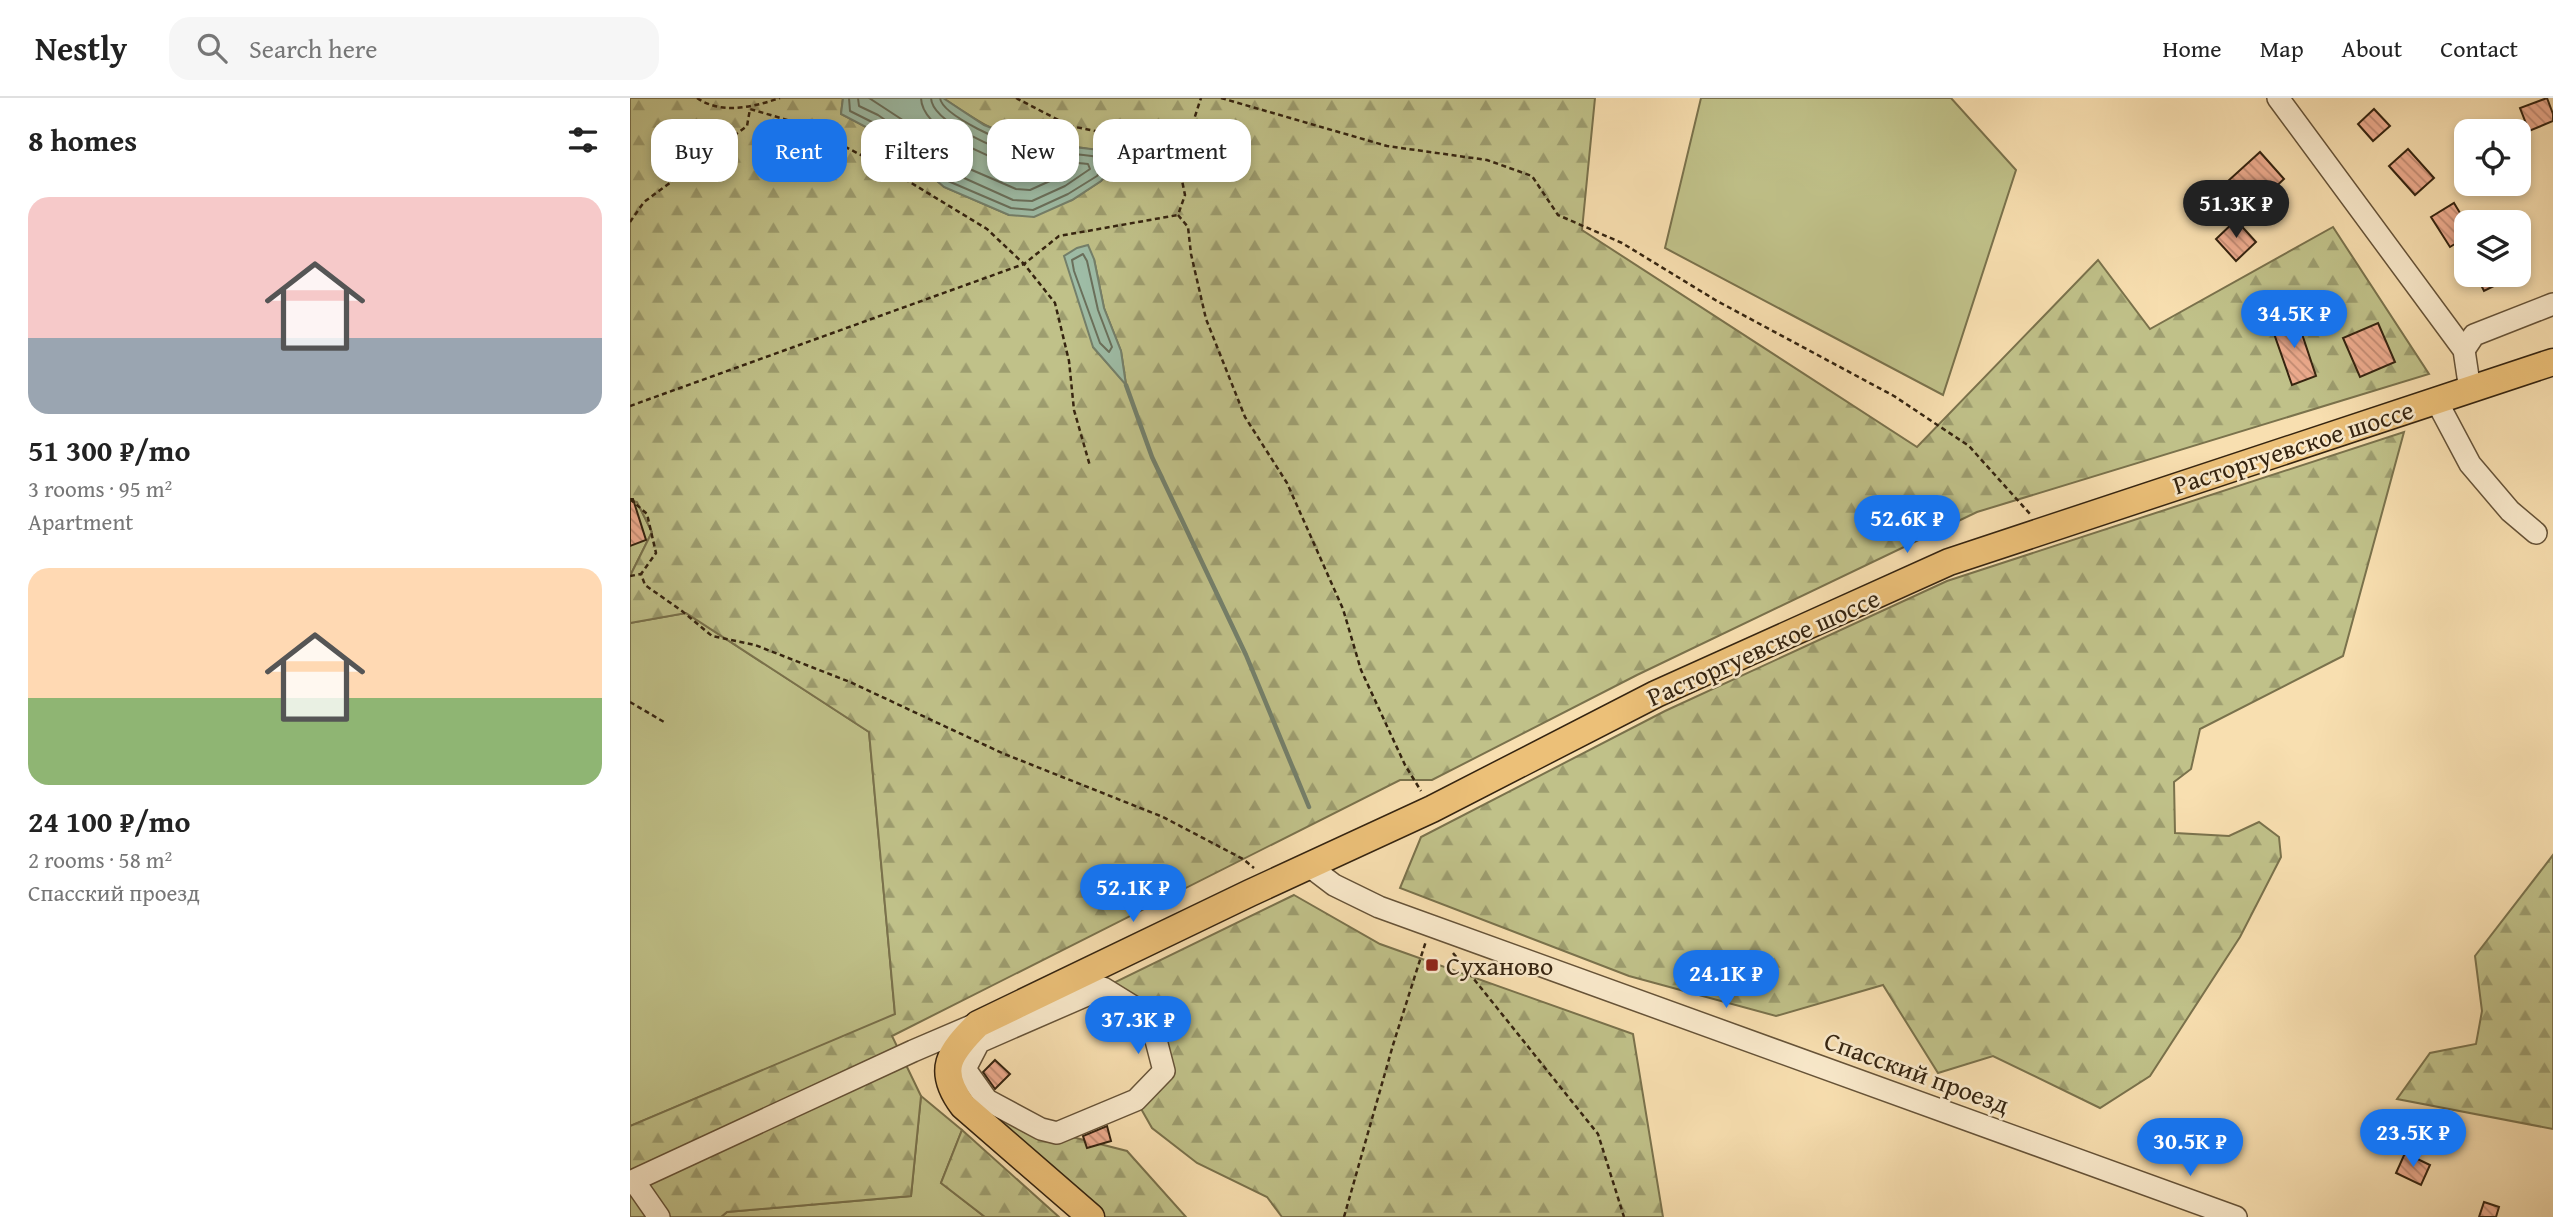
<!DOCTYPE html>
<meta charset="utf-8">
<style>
:root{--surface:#fff;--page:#f6f6f6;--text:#222;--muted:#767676;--line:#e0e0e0;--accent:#1a73e8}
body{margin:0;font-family:"Gentium Book Plus",serif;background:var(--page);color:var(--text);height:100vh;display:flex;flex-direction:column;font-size:26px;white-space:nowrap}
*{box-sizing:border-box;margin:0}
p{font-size:23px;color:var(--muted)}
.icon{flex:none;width:38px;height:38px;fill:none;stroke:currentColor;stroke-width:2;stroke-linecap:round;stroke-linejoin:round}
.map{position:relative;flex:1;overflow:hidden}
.side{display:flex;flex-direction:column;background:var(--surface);width:630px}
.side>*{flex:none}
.guide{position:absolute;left:21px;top:21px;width:665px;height:63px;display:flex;gap:14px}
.controls{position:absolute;left:1824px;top:21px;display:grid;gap:14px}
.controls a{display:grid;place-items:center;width:77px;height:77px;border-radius:14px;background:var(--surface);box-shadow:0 4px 10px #0003;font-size:35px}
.price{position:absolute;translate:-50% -60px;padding:0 16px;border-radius:24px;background:var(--accent);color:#fff;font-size:23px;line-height:46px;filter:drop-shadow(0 2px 4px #0008)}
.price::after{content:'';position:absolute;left:50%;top:42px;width:21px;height:16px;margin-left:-10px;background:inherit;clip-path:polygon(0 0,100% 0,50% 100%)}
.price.current{background:#222;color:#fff}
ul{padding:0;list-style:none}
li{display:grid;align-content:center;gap:14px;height:371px;padding:0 28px}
li span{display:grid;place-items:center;height:217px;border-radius:21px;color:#555}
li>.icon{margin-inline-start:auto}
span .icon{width:126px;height:126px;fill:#fffc;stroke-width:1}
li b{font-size:30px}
h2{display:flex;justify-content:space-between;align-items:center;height:84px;padding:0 28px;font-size:30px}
.chip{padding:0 24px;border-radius:21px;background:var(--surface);box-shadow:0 4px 10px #0003;font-size:24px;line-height:63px}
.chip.current{background:var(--accent);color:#fff}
header{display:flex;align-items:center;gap:42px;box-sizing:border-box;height:98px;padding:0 35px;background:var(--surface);border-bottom:2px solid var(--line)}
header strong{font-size:33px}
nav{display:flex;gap:38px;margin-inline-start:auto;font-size:24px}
.search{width:490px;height:63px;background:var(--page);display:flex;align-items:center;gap:18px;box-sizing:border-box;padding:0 24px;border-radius:21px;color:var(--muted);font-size:26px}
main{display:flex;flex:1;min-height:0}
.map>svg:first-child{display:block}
.green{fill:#c0c189;stroke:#7a724c;stroke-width:2}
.forest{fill:url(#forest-firs);stroke:#7a724c;stroke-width:2;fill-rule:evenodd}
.water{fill:#9ebda7;stroke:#74806b;stroke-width:2}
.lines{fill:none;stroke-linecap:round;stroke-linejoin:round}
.shore{stroke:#6a705c;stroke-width:2}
.stream{stroke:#74806b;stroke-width:4.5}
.building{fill:url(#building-back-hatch);stroke:#352410;stroke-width:2}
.minor-casing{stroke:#665338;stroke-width:24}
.major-casing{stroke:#352410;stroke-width:29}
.path{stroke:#352410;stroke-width:2.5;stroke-dasharray:5 3.5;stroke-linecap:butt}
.minor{stroke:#faeacc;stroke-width:21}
.major{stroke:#ecc078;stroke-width:26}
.poi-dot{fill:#8f2418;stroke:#faeacc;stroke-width:2.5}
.labels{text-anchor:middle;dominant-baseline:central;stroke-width:5;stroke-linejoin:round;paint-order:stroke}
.street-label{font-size:26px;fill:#352410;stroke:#faeacc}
.poi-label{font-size:26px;fill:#352410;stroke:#faeacc;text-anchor:start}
</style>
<header>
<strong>Nestly</strong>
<div class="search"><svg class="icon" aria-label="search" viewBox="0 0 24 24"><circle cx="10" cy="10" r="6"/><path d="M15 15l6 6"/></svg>Search here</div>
<nav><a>Home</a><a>Map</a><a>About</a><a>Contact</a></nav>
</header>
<main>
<section class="side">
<h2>8 homes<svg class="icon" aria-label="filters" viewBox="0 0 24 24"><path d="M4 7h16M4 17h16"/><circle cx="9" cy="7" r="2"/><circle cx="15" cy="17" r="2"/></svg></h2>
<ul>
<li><span style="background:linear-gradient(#f6c9c9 65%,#9aa5b1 0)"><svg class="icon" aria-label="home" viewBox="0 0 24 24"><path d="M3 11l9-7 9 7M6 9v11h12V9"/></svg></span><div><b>51 300 ₽/mo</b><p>3 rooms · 95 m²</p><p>Apartment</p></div></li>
<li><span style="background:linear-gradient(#ffd9b3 60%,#8fb573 0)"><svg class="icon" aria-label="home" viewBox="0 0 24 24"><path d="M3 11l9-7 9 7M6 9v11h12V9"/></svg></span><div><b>24 100 ₽/mo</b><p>2 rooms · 58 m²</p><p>Спасский проезд</p></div></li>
</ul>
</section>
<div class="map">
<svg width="1923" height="1119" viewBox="0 0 1923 1119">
<defs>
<pattern id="forest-firs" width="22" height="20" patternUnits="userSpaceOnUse" patternTransform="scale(1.75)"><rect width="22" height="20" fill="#c0c189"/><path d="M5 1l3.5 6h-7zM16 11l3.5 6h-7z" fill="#9d9d6f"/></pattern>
<pattern id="building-back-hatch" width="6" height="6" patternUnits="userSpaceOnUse" patternTransform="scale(1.75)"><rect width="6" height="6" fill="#edab8e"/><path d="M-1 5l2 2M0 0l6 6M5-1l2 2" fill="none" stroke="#c18b73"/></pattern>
</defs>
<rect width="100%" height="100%" fill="#f8dfb0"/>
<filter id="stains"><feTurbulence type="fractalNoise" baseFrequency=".00286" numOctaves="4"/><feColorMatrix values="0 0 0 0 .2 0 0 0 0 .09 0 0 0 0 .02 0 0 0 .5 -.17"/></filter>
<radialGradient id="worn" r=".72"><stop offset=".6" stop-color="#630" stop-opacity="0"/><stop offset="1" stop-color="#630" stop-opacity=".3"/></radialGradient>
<!-- green -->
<g class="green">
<path d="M1071 0H1321L1386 72 1313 297 1035 150Z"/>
<path d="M0 402 7 404 22 434 0 478Z"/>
<path d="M56 515 239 634 265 917 0 1028V525Z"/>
<path d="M291 998 332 1032 311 1085 355 1119H91L97 1114 281 1098Z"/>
</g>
<!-- forest -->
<g class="forest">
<path d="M0 0H213L211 16 240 31 275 55 314 89 379 117 442 102 471 83 489 62C454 44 435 51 399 44 368 38 339 17 313 0H965L952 132 1287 349 1468 162 1520 231 1703 129 1799 276 1347 414 1007 577 802 682H770L262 938 291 998 281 1098 97 1114 91 1119H0V1028L265 916 239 634 56 515 0 525V478L22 434 7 404 0 402ZM464 161 474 210 491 253 496 286 463 249Z"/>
<path d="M1774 334 1713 558 1570 631 1561 671 1544 684 1545 735 1599 738 1629 724 1649 739 1651 759 1610 839 1520 978 1470 1010 1363 958 1308 975 1253 887 1146 918 999 878 770 790 791 739 1035 613 1317 483Z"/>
<path d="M1923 757V1031L1767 1001 1800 955 1846 946 1852 913 1845 858Z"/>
<path d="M664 797 750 846 1003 936 1033 1119H652L637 1099 567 1065 522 1030 506 1002 534 973 520 919 473 890Z"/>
<path d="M341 1006 411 1031 497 1053 556 1119H475Z"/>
<path d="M332 1032 429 1119H355L311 1085Z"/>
</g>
<!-- water -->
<g class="water">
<path d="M213 0H313L354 27 398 44 470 52 490 62 471 83 442 102 404 119 379 117 314 89 275 55 240 31 211 16Z"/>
<path d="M458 147 464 161 474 210 491 253 496 287 463 249 434 158 447 150Z"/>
</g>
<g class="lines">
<!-- shore -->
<g class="shore">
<path d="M219 0 220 13 244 25 279 49 318 83 381 110 403 112 438 96 467 78 476 67 475 63 468 59C445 55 418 55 397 51 379 47 312 18 310 0"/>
<path d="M228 0 229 8 248 17 284 42 323 75 383 102 402 103 435 88 460 71 458 66C437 63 413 65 393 59 371 53 302 25 301 0"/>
<path d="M239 0 291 34 328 66 386 91 400 92 431 78 429 73C416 72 402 73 390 69 362 61 292 33 291 0"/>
<path d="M453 156 457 163 468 212 482 249 479 254 470 245 444 173 442 162Z"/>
</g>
<!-- stream -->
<path class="stream" d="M496 287 522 359 616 557 679 709"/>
</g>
<!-- building -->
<g class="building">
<path d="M1917 0 1923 16V23L1899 33 1890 10Z"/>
<path d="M1744 11 1760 28 1743 43 1728 26Z"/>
<path d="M1778 51 1804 80 1785 97 1759 68Z"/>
<path d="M1630 54 1654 81 1623 110 1598 83Z"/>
<path d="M1824 105 1836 125V139L1820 149 1801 119Z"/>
<path d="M1606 122 1626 144 1606 163 1586 141Z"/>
<path d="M1846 177H1886L1854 193Z"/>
<path d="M1666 218 1686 278 1662 287 1641 227Z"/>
<path d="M1748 225 1765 264 1730 279 1713 240Z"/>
<path d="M0 401H3L16 442 0 448Z"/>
<path d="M365 962 380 976 365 991 353 974Z"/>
<path d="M477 1028 481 1043 457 1050 453 1038Z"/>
<path d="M1775 1055 1800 1067 1791 1087 1766 1075Z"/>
<path d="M1854 1104 1869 1109 1866 1119H1849Z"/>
</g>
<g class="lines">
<!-- minor casing -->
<g class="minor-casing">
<g id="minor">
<path d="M1648 0 1834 252 1840 292"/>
<path d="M1834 252 1844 237 1923 206"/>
<path d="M1806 302 1840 366 1880 413 1906 435"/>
<path d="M679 768 704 787 749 809 1606 1119"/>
<path d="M473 890 520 919 534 973 506 1002 427 1035 411 1031 357 1002 335 971 349 944Z"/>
<path d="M4 1083 29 1119"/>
<path d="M0 1084 283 953 346 926"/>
</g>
</g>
<!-- major casing -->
<g class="major-casing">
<path id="major" d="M461 1119 333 1008C306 972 319 955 348 926L620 795 802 711 1026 596 1319 464 1923 264"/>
</g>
<!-- path -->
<g class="path">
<path d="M67 0C92 17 123 9 150 0"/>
<path d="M386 0 440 28 491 38 527 54 549 68 555 97 548 117"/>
<path d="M591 0 757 48 857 62 902 78 928 117 992 145 1087 203 1264 298 1339 348 1400 416"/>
<path d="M549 67 571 0"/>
<path d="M548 117 558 129 561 156 576 221 615 319 657 385 713 511 731 572 775 667 791 693"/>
<path d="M0 124 14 104 117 28 120 11 171 26 260 72 357 131 394 166 425 205 439 263 444 312 460 368"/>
<path d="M0 308 394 166 429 138 548 117"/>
<path d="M0 401 17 416 26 455 11 476 15 487 52 513 82 538 125 547 220 584 372 655 533 719 613 761 624 770"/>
<path d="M0 478 11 476"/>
<path d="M0 604 34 624"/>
<path d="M823 855 968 1036 994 1119"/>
<path d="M714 1119 763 947 796 843"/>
</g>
<!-- minor -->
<use href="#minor" class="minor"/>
<!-- major -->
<use href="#major" class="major"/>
</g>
<!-- markers -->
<rect class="poi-dot" x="795" y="860" width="14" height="14" rx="3.5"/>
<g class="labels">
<!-- street labels -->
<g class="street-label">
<text transform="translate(1663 349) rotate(-18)">Расторгуевское шоссе</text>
<text transform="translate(1133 549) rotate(-24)">Расторгуевское шоссе</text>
<text transform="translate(1287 974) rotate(20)">Спасский проезд</text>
</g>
<!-- poi labels -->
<g class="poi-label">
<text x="816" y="867">Суханово</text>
</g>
</g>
<rect width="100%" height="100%" filter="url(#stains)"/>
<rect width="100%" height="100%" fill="url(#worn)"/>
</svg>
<div class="controls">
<a><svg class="icon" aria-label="locate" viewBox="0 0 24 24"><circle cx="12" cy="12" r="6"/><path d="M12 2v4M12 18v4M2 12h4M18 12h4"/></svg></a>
<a><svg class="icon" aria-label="layers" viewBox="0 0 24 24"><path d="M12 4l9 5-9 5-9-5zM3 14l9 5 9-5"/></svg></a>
</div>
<b class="price current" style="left:1606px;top:142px">51.3K ₽</b>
<b class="price" style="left:1664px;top:252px">34.5K ₽</b>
<b class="price" style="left:1277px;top:457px">52.6K ₽</b>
<b class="price" style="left:503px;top:826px">52.1K ₽</b>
<b class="price" style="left:1096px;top:912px">24.1K ₽</b>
<b class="price" style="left:508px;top:958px">37.3K ₽</b>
<b class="price" style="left:1783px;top:1071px">23.5K ₽</b>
<b class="price" style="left:1560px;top:1080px">30.5K ₽</b>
<div class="guide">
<a class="chip">Buy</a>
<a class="chip current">Rent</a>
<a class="chip">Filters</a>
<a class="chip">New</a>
<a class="chip">Apartment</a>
</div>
</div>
</main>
